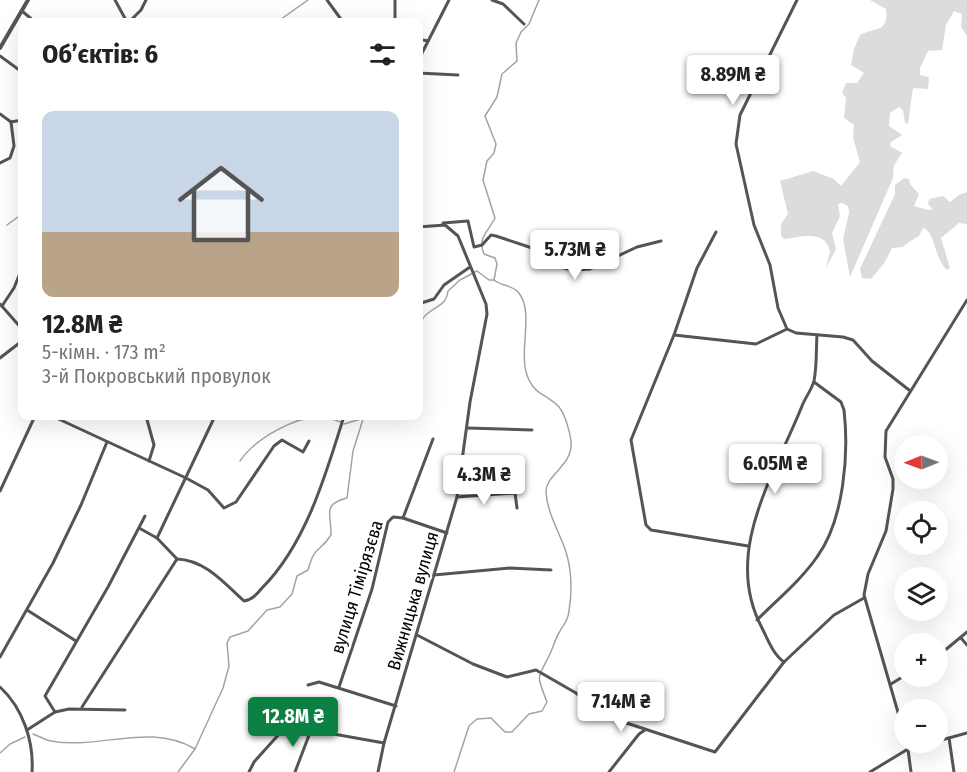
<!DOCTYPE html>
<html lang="uk">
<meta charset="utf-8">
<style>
:root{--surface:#fff;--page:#f2f2f2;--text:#222;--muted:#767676;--line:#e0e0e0;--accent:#0b8043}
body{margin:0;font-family:"Fira Sans Condensed",sans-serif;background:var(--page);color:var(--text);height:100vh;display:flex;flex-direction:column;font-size:22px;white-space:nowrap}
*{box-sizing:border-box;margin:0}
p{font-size:20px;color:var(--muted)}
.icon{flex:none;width:33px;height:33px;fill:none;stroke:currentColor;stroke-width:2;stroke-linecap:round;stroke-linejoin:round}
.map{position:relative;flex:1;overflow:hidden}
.sheet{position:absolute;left:18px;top:18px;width:405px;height:402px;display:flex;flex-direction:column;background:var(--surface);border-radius:12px;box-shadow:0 6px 24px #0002}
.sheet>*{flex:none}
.needle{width:39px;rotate:269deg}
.fabs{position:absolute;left:894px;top:435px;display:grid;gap:12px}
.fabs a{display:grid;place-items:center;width:54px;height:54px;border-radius:50%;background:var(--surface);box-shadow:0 6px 24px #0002;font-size:30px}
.price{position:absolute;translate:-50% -51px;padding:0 14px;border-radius:6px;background:#fff;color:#222;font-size:20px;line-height:39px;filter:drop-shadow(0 2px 3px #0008)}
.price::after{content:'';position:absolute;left:50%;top:36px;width:18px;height:14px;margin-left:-9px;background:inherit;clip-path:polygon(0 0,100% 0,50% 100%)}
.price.on{background:var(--accent);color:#fff}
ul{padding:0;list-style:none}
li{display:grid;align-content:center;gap:12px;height:318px;padding:0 24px}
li+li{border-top:2px solid var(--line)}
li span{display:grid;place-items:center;height:186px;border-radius:12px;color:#555}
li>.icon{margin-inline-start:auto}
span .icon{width:108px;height:108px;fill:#fffc;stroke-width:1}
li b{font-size:26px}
h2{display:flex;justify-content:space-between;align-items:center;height:72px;padding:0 24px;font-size:26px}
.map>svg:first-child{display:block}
.green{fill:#dcdcdc}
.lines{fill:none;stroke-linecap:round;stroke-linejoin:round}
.stream{stroke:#a3a3a3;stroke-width:1.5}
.minor{stroke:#555;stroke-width:3}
.tertiary{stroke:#555;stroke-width:4}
.labels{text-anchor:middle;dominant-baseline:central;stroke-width:4.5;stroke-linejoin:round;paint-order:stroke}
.street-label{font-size:18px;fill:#000;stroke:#fff}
</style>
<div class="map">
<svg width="967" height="772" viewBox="0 0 967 772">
<rect width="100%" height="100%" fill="#fff"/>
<!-- green -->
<g class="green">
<path d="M870 0H967V36L961 27 962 14 954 11 946 25 942 50 928 51 920 68V75L929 77 928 89 913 88 908 124 905 123 903 110 899 107 890 113 889 126 902 135 891 142 890 146 902 153 894 165 893 178 850 277 843 239 849 213 848 206 842 203 838 204 840 216 832 233 836 249 826 268 830 251C825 229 801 237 784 239L781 236V224L788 214 780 181 813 171 834 179 841 186 860 162 853 138 854 125 844 118 846 98 842 93 846 83H857L864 73 851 65 854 49 860 35C874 27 889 33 886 9Z"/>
<path d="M904 178 909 179 910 184 919 194 914 206 928 210 933 209 928 204 929 199 943 196 950 202 959 195 967 192V224L959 223 941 238 950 268 947 270C934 259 936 232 923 228L919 236 909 242 903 247 892 248 885 262 871 279 862 278 860 269 895 194V185Z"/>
</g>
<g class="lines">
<!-- stream -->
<g class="stream">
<path d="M277 22 308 0"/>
<path d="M7 225 22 214"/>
<path d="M418 327C421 322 423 317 427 314 437 305 446 306 448 291L460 280 477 271 489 280H494"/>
<path d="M344 424 361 419"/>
<path d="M240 461C255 439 298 413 327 418 332 418 336 421 341 422"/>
<path d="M33 734C39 736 45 740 51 741 99 750 150 722 195 749"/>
<path d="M0 753 10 744 25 737"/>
<path d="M178 772 195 749 223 688 229 666 227 643 230 637 248 631 267 610 280 607 292 594 297 576 308 570C315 544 319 554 331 535 332 516 321 504 347 498L353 451 364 416"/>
<path d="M454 772 469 726 477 719 491 718 505 732H512L529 714 542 711 547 702C537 675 536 681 549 656 553 648 555 639 560 631 564 624 568 621 569 611 572 592 572 571 566 552 560 533 547 513 546 492 545 475 574 465 571 441 570 432 565 414 559 407 549 396 535 394 529 380 516 355 536 312 518 292 512 285 501 286 494 280L497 264 495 258 484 254C477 238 488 232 495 218L483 180 487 161 494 153 496 144 485 116 497 97 502 74 517 61 516 43 521 32 529 24 539 0"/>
</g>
<!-- minor -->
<g class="minor">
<path d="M115 0 127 22"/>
<path d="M327 0 343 22"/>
<path d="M492 0 503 4 524 24"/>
<path d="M797 0 740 115 736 144 754 225 770 265 778 308 787 329 796 333 843 337 853 340 872 361 909 390"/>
<path d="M22 11 35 22"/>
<path d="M129 22 141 10 146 0"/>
<path d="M395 22V0"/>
<path d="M418 39 428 41"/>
<path d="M0 56 22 72"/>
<path d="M418 61 449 0"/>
<path d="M418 73 458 75"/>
<path d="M0 114 11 122 14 146 10 158 0 163"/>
<path d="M11 122 22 120"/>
<path d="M443 223 468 221 474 247 482 245 491 235 496 236 529 247 554 260 560 267 572 270 590 269 637 247 661 241"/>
<path d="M716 232 697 268 674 335 631 440 646 525 651 530 748 546"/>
<path d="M0 304 22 329"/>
<path d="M418 304 434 299 444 285 470 267"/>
<path d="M2 306 14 288 22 268"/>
<path d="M674 335 756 344 787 329"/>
<path d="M0 358 22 341"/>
<path d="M52 416 186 478 208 490 224 508 236 502 274 446 282 440 303 452 309 441"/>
<path d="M146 416 154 445 149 461"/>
<path d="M467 428 532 430"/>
<path d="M0 491 35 416"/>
<path d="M457 497 515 493 517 508"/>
<path d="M403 518 447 533"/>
<path d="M139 528 157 538"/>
<path d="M177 559C205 560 224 583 244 601 252 600 257 594 262 588 306 544 326 474 344 416"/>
<path d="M434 575 510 568 551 570"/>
<path d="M27 610 76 641"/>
<path d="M757 620C778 599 801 580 817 557 844 520 849 454 844 410L841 402 814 382"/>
<path d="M417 635 473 664 507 677 536 670 576 693 602 715 715 752 784 662 834 615 864 598"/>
<path d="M961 638 967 645"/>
<path d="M938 656 967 632"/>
<path d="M0 657 53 563 81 505 107 442"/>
<path d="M784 662C773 654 768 640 762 628 722 553 774 476 802 406 805 398 812 389 814 381 817 366 816 350 817 335"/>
<path d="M891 684 904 676"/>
<path d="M308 685 319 682 396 706"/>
<path d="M0 687C23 708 34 742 32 772"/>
<path d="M339 687 372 589 388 522 393 517 403 518 433 439"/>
<path d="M82 707 177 559 157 538 215 416"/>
<path d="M55 712 45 696 108 587 145 516"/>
<path d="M27 730 55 712 69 709 125 710"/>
<path d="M904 733 864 595 868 574 886 531 893 489V479L885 457 886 431 967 300"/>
<path d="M949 738 954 772"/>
<path d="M938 741 967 733"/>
<path d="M907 742 911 772"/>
<path d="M249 772 254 762 289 723 311 730 384 743"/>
<path d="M295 772 311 730"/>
<path d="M378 772 384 743 457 497 470 402 487 314 486 304 458 236 445 225 418 227"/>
<path d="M609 772 639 734 645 730"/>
<path d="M870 772 908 749 930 742"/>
</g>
<!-- tertiary -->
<path class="tertiary" d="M0 48 28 0"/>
</g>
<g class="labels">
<!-- street labels -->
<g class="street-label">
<text transform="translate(357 587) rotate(-73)">вулиця Тімірязєва</text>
<text transform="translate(413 601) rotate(-74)">Вижницька вулиця</text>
</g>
</g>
</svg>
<div class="fabs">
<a><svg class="needle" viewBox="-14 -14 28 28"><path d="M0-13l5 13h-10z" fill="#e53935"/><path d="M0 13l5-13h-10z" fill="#767676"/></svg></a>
<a><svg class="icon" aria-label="locate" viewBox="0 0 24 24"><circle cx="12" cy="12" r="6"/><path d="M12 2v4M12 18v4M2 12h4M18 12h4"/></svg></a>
<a><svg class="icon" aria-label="layers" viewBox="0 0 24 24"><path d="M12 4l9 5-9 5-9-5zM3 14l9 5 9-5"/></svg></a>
<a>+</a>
<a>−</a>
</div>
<b class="price" style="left:733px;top:106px">8.89M ₴</b>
<b class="price" style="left:575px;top:281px">5.73M ₴</b>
<b class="price" style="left:775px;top:495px">6.05M ₴</b>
<b class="price" style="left:484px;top:506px">4.3M ₴</b>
<b class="price" style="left:621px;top:733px">7.14M ₴</b>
<b class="price on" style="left:293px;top:748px">12.8M ₴</b>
<section class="sheet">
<h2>Об’єктів: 6<svg class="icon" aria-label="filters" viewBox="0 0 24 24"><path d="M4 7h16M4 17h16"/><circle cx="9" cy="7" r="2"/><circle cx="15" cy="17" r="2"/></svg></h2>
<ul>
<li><span style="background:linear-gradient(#c9d6e8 65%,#b9a48a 0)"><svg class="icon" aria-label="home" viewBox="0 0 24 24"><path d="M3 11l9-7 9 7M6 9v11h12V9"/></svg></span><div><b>12.8M ₴</b><p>5-кімн. · 173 m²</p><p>3-й Покровський провулок</p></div></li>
</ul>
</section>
</div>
